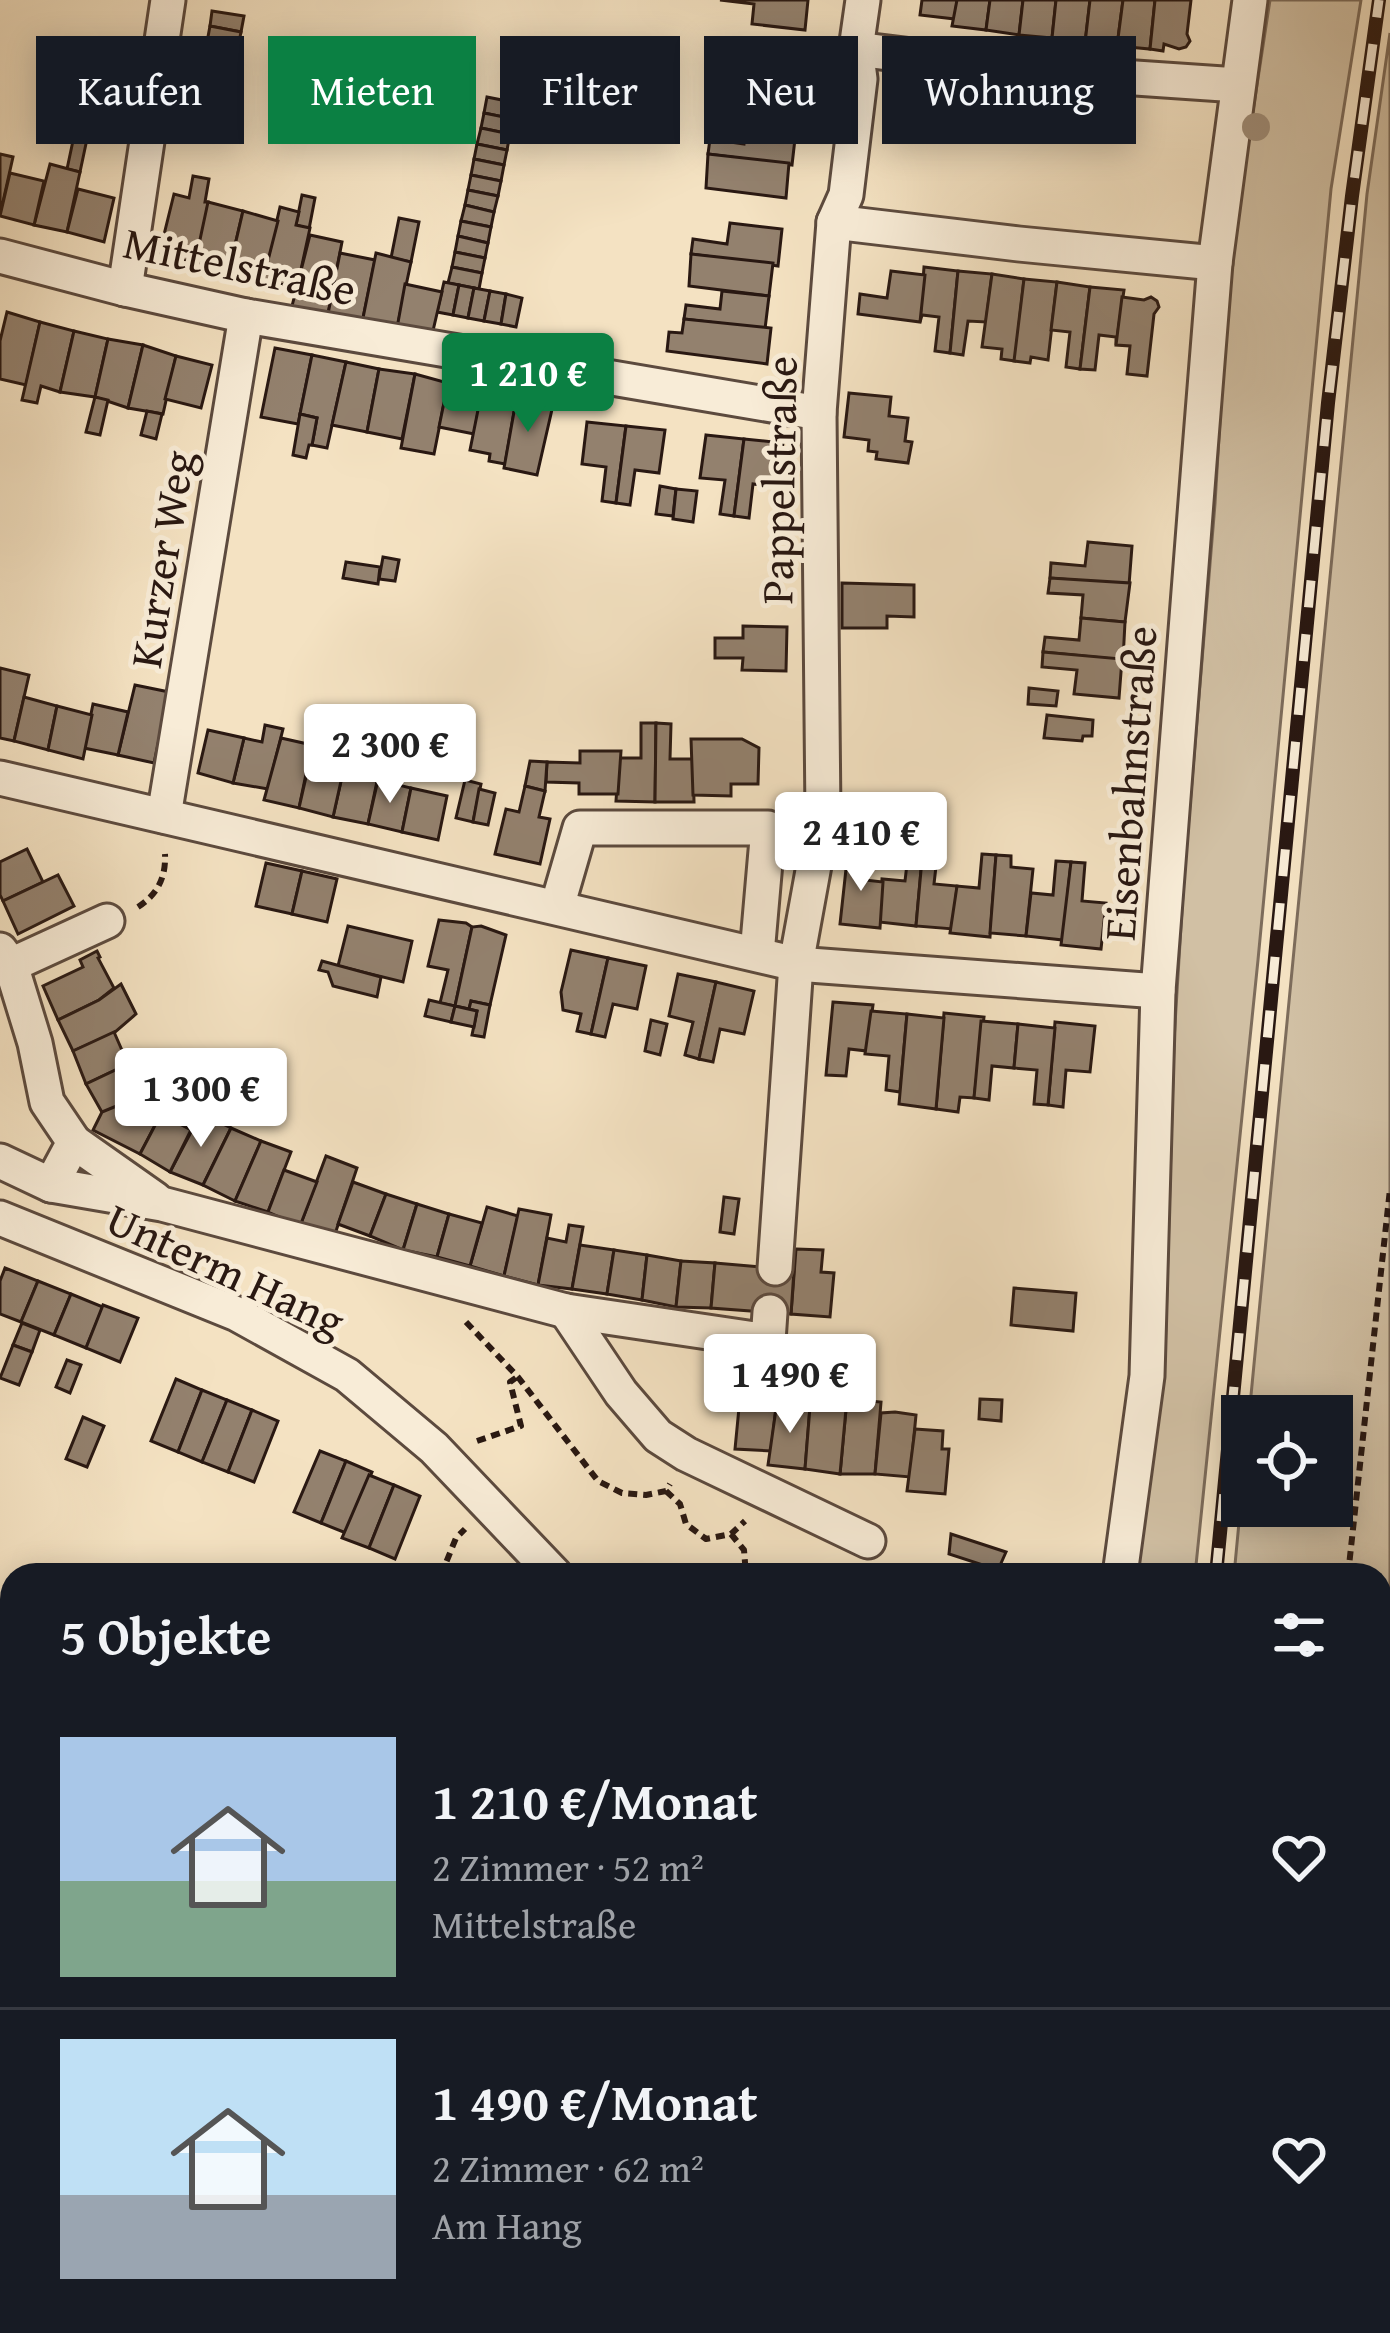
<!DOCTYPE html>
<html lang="de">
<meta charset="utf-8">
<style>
:root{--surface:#171b24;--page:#20242c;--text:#f1f3f6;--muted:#9ea1a6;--line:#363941;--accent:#0b8043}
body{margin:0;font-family:"Gentium Book Plus",serif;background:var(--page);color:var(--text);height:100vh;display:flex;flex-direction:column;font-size:45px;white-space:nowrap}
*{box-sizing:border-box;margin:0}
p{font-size:39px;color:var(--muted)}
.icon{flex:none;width:66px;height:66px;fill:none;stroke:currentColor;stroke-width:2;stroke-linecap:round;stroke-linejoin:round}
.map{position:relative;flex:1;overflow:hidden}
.panel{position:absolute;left:0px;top:1563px;width:1392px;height:771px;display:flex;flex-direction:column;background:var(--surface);border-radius:36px 36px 0 0;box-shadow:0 6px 30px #0003}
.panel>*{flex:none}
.guide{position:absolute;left:36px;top:36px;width:1320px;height:108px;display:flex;gap:24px}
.controls{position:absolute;left:1221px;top:1395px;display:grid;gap:24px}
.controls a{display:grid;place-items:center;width:132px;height:132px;border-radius:0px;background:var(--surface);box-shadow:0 6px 30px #0003;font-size:60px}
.price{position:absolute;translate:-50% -102px;padding:0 27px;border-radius:12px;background:#fff;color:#222;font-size:39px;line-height:78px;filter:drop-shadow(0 3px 6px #0008)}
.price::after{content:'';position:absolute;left:50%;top:72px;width:36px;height:27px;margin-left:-18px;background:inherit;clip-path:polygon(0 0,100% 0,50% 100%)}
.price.current{background:var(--accent);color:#fff}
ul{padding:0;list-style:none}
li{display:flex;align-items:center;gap:36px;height:300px;padding:0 60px}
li+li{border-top:3px solid var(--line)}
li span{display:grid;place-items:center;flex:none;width:336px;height:240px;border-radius:0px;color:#555}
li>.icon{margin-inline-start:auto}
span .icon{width:144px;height:144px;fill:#fffc;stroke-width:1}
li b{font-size:51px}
h2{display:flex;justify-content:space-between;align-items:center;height:144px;padding:0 60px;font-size:51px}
.chip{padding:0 42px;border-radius:0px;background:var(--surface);box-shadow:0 6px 30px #0003;font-size:42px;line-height:108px}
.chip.current{background:var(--accent);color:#fff}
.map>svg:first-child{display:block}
.green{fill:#d1c0a4;stroke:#7d6c5b;stroke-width:3}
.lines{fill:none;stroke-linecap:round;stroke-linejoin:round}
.stream{stroke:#796858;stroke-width:10}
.building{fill:#93816e;stroke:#291812;stroke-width:3}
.minor-casing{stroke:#5c4a3e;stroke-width:39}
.path{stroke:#291812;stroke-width:6;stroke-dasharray:9 6;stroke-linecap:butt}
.minor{stroke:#f8ecd7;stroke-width:33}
.rail-casing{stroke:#291812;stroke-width:14}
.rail{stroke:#f8ecd7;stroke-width:9;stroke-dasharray:27;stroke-linecap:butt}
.tree{fill:#a08e79}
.labels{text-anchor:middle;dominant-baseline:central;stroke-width:10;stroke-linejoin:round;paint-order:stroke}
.street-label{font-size:45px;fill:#291812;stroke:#f8ecd7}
</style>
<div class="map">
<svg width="1390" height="2333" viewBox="0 0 1390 2333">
<rect width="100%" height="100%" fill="#f4e2c2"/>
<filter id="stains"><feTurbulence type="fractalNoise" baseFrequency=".00167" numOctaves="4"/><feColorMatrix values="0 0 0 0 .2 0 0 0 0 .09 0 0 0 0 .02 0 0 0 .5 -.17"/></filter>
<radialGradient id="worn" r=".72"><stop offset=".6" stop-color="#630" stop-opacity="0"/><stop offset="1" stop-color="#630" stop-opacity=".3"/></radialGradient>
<!-- green -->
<g class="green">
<path d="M1270 0H1361L1331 189 1258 960 1195 1575H1136L1165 1358 1174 1041 1184 877 1215 504 1229 268Z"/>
<path d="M1390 33V2333H1143L1146 2322H1380V1575H1234L1242 1491V1506H1332V1416H1249L1367 194Z"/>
<path d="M0 2249 12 2254V2322H185L213 2333H0Z"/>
<path d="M959 2322H1107L1105 2333H956Z"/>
</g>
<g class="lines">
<!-- stream -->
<path class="stream" d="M1227 2333 1245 2322"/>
</g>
<!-- building -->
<g class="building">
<path d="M720 0H808L805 30 752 24 754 4Z"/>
<path d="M922 0H957L955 19 920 15Z"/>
<path d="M957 0H990L986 30 952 26Z"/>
<path d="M990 0H1023L1019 35 986 30Z"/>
<path d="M1023 0H1056L1052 38 1019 35Z"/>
<path d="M1056 0H1090L1085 43 1052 38Z"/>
<path d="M1090 0H1123L1117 46 1085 43Z"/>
<path d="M1123 0H1155L1150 49 1117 46Z"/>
<path d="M1155 0H1191L1187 34 1190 41 1186 47 1179 49 1164 44 1163 51 1150 49Z"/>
<path d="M212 11 244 16 241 32 210 26Z"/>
<path d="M210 26 241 32 238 47 207 42Z"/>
<path d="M207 42 238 47 236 62 205 57Z"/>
<path d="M205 57 236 62 233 78 202 72Z"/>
<path d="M754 57 801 62 797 97 716 86 717 73 752 77Z"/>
<path d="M529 71 545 74 539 106 522 102Z"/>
<path d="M545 74 561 78 555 109 539 106Z"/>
<path d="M716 86 800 95 796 130 746 125 748 106 714 102Z"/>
<path d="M487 97 517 103 514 119 484 113Z"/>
<path d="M484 113 514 119 510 134 481 128Z"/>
<path d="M746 125 796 130 792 165 708 154 710 139 744 144Z"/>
<path d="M481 128 510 134 507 150 477 144Z"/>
<path d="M74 136 87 139 80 172 67 169Z"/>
<path d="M477 144 507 150 504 165 474 159Z"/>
<path d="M0 154 13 157 0 215Z"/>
<path d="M708 154 789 163 786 198 706 188Z"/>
<path d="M474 159 504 165 501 181 471 175Z"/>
<path d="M50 164 80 172 67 232 34 225Z"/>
<path d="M10 173 44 181 34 225 0 216Z"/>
<path d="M471 175 501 181 498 196 468 190Z"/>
<path d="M193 176 209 179 205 202H208L206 220 195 263 159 255 174 194 189 198Z"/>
<path d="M78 189 114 198 104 242 67 232Z"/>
<path d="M468 190 498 196 494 212 465 205Z"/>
<path d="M302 195 315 198 309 229 296 225Z"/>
<path d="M208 202 243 211 229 271 195 263Z"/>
<path d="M465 205 494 212 491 227 461 221Z"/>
<path d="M280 207 299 212 296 225 310 228 297 288 263 280Z"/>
<path d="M243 211 278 221 263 280 229 271Z"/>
<path d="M399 218 419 222 411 262 391 258Z"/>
<path d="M461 221 491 227 488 243 458 236Z"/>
<path d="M730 223 782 229 778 266 691 254 693 239 727 244Z"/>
<path d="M310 235 342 242 328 314 292 306Z"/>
<path d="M458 236 488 243 485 258 455 252Z"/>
<path d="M455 252 485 258 482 273 452 267Z"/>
<path d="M340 253 375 260 362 323 328 314Z"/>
<path d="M376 253 411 262 397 328 362 323Z"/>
<path d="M691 254 773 263 769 296 689 286Z"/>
<path d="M452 267 482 273 479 289 448 283Z"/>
<path d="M924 267 958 271 950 353 935 351 939 317 922 315 920 322Z"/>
<path d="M891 271 925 275 920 322 858 314 860 294 887 298Z"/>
<path d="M958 271 992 274 986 322 968 321 963 355 950 353Z"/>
<path d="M992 274 1024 279 1015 361 1001 359 1002 349 982 347Z"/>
<path d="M1024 279 1057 282 1048 360 1031 357 1030 363 1014 361Z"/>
<path d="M444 282 459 285 453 315 437 312Z"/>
<path d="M1057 282 1090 287 1080 369 1066 367 1070 332 1051 330Z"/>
<path d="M405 284 442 292 432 335 397 328Z"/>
<path d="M459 285 474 288 468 318 453 315Z"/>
<path d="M1090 287 1124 290 1116 345V337L1099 335 1095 370 1080 369Z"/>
<path d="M474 288 490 291 484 321 468 318Z"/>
<path d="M490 291 506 294 501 324 484 321Z"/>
<path d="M722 291 769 296 765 329 684 319 686 305 720 309Z"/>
<path d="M506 294 522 298 516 327 501 324Z"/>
<path d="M1122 297 1144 300 1151 297 1157 301 1159 307 1154 314 1147 376 1127 374 1130 346 1116 345Z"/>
<path d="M7 312 40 322 26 385 0 379V341Z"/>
<path d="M684 319 771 328 767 364 667 351 669 332 682 333Z"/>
<path d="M40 322 74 331 60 392 41 386 37 403 22 400Z"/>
<path d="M74 331 108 339 95 397 60 392Z"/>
<path d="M108 339 143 345 128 408 95 397Z"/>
<path d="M143 345 176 356 163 414 128 408Z"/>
<path d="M275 348 312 355 298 424 261 417Z"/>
<path d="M312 355 346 362 327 448 312 445 317 418 300 414Z"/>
<path d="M176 356 212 365 201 408 165 399Z"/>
<path d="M346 362 379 369 367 432 332 425Z"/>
<path d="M379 369 415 374 402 439 367 432Z"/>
<path d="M415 374 448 383 434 454 401 448Z"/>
<path d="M448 383 482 390 474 434 439 427Z"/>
<path d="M482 390 517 395 505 464 489 461 490 454 470 450Z"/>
<path d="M849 393 891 397 889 416 908 418 905 441 912 442 908 463 876 459 877 452 868 451 869 440 844 437Z"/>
<path d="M517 395 553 405 537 475 504 468Z"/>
<path d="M95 397 108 400 100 435 86 432Z"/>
<path d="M147 411 162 414 156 439 141 435Z"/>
<path d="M300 414 317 418 312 445H309L306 458 293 455Z"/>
<path d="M587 422 626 426 616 503 602 501 606 467 582 464Z"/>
<path d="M626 426 665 430 659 473 635 470 630 505 616 503Z"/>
<path d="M706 435 744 439 734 516 720 514 725 480 700 478Z"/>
<path d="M744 439 783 443 777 487 753 484 749 518 734 516Z"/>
<path d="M660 486 676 489 673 516 656 514Z"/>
<path d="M676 489 697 491 693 522 673 519Z"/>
<path d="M1088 542 1132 546 1129 585 1050 578 1051 563 1085 566Z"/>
<path d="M383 557 399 560 395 581 379 579Z"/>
<path d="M346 562 380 567 378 584 343 578Z"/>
<path d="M1050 578 1130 583 1125 622 1081 618 1083 595 1048 593Z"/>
<path d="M842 583 914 585V617L887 616V628H842Z"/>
<path d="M1081 618 1125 622 1123 660 1043 652 1045 637 1079 640Z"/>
<path d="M743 626 787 627 786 671 742 670 743 658H715V638H743Z"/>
<path d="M1043 652 1122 659 1119 698 1074 694 1077 670 1042 667Z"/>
<path d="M0 668 29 675 14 741 0 738Z"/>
<path d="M135 685 169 692 154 763 118 755Z"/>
<path d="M1029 688 1058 691 1056 706 1028 704Z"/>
<path d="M24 697 57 706 48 750 14 741Z"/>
<path d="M93 704 128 712 118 755 84 748Z"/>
<path d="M57 706 92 715 83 759 48 750Z"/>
<path d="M1047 715 1093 720 1092 736H1083L1082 741 1044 738Z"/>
<path d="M641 723H656L655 802 616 801 619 758H641Z"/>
<path d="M656 723 671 724 670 759H693L694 802H655Z"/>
<path d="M265 725 283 729 268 789 233 783 244 738 262 742Z"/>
<path d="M208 730 244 738 233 783 198 773Z"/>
<path d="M281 738 312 745 299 808 264 800Z"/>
<path d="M691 739H742L759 748 758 784H731V796L693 795Z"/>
<path d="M349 745 383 753 368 824 333 817Z"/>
<path d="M580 751H621L618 794H579V783L546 782 547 762 580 763Z"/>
<path d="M530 761 547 762 545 791 525 786Z"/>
<path d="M309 764 343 772 333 817 299 808Z"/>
<path d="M378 780 411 788 402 832 368 824Z"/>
<path d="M465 780 481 784 473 822 456 818Z"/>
<path d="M525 786 545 791 539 817 550 819 540 864 495 854 506 809 519 812Z"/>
<path d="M411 788 447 796 438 840 402 832Z"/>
<path d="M479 789 495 793 488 825 473 822Z"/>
<path d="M909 847 923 848 916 926 879 922 882 879 905 881Z"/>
<path d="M923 848 938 849 934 884 957 886 953 929 916 926Z"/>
<path d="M27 849 43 882 3 901 0 895V862Z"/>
<path d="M848 851 868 853 865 880 883 882 880 928 840 924Z"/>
<path d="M982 854 996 855 990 937 950 933 957 886 979 888Z"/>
<path d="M996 855 1011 856V867L1033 869 1026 936 990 933Z"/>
<path d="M1056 861 1071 862 1063 940 1026 936 1031 893 1053 895Z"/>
<path d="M1071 862 1085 863 1082 901 1106 903 1101 949 1061 945Z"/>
<path d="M266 863 302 871 292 914 256 906Z"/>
<path d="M302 871 337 879 327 922 292 914Z"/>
<path d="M58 875 74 906 18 934 3 901Z"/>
<path d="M439 920 466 923 472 927 455 1006 440 1003 448 970 428 966Z"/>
<path d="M348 926 412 941 403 982 338 966Z"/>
<path d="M481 926 506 935 490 1005 471 1001 469 1009 455 1006 472 927Z"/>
<path d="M571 950 608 958 591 1034 577 1031 581 1014 563 1010 561 992Z"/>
<path d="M97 951 100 957 98 958 114 988 99 1000 58 1020 43 986 83 967 80 960Z"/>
<path d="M608 958 646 966 637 1009 613 1004 605 1037 591 1034Z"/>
<path d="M322 961 381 977 377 997 333 986 328 972 319 970Z"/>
<path d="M678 974 716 982 699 1059 685 1055 693 1022 669 1016Z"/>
<path d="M716 982 754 991 744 1034 720 1029 713 1062 699 1059Z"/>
<path d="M121 984 136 1014 114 1033 73 1051 58 1020 99 1000Z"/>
<path d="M429 1000 455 1006 451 1022 425 1016Z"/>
<path d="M471 1001 490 1005 484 1037 472 1035 477 1011 469 1009Z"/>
<path d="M833 1002 873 1005 867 1051 849 1049 846 1076 826 1075Z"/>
<path d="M455 1006 477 1011 474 1027 451 1022Z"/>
<path d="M871 1011 907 1014 900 1092 886 1090 889 1056 865 1054Z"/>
<path d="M944 1013 984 1017 974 1098 960 1097 958 1112 936 1109Z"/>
<path d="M907 1014 944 1018 936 1109 899 1104Z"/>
<path d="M651 1020 667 1024 660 1055 645 1051Z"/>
<path d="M981 1021 1018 1024 1014 1068 992 1066 989 1100 974 1098Z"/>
<path d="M1055 1022 1095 1026 1090 1072 1066 1070 1063 1107 1048 1105Z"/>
<path d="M1018 1024 1055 1028 1048 1105 1034 1104 1037 1070 1014 1068Z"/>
<path d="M114 1032 128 1064 86 1084 73 1051Z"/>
<path d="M144 1051 159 1082 143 1095 103 1114 86 1084 128 1064Z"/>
<path d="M143 1095 149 1109 161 1114 140 1154 93 1130 102 1112Z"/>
<path d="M201 1113 231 1128 203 1185 170 1172Z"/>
<path d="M161 1114 191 1130 170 1172 140 1154Z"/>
<path d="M231 1128 261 1141 235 1201 203 1185Z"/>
<path d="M261 1141 291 1152 268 1212 235 1201Z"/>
<path d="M326 1156 357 1168 334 1237 300 1226Z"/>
<path d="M284 1170 317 1182 300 1226 268 1212Z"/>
<path d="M353 1182 386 1194 370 1236 338 1224Z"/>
<path d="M386 1194 417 1204 403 1250 370 1236Z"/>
<path d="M724 1197 739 1199 734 1234 720 1232Z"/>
<path d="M417 1204 449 1214 437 1257 403 1250Z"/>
<path d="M487 1207 518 1216 504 1276 470 1266Z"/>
<path d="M519 1209 551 1215 538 1285 504 1276Z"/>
<path d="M449 1214 482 1223 470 1266 437 1257Z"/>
<path d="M569 1225 583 1227 572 1289 538 1285 547 1238 566 1242Z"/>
<path d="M580 1245 614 1250 607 1294 572 1289Z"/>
<path d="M796 1249 823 1250 821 1272 834 1273 830 1317 791 1314Z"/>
<path d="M614 1250 647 1255 642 1300 607 1294Z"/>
<path d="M647 1255 681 1261 676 1307 642 1300Z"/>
<path d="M681 1261 715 1263 711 1308 676 1307Z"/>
<path d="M715 1263 794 1270 791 1314 711 1308Z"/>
<path d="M5 1268 38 1281 21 1322 0 1314V1281Z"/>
<path d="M38 1281 71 1294 54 1335 21 1322Z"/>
<path d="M1014 1288 1076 1293 1073 1331 1011 1325Z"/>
<path d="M71 1294 103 1307 86 1348 54 1335Z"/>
<path d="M103 1305 138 1318 120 1362 86 1348Z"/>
<path d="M22 1323 40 1330 32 1352 13 1345Z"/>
<path d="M13 1345 32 1352 19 1385 0 1378Z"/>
<path d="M67 1360 81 1365 70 1393 56 1387Z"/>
<path d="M796 1376 812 1377 810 1406 794 1405Z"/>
<path d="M176 1379 202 1390 178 1452 151 1441Z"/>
<path d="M741 1387 778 1390 771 1451 735 1449Z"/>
<path d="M202 1390 227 1400 202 1462 178 1452Z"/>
<path d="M847 1399 881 1402 875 1474H840Z"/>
<path d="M980 1399 1002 1400 1001 1421 979 1419Z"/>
<path d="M227 1400 252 1410 228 1472 202 1462Z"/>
<path d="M777 1402 810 1406 805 1469 768 1465Z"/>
<path d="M810 1407 846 1409 840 1474 805 1469Z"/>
<path d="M252 1410 278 1421 254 1482 228 1472Z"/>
<path d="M895 1412 916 1415 910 1477 875 1474 881 1413Z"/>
<path d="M83 1417 104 1426 87 1467 66 1459Z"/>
<path d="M915 1429 943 1431 942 1449H949L945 1494 907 1491Z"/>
<path d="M320 1451 346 1461 321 1523 294 1512Z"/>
<path d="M346 1461 372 1472 346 1533 321 1523Z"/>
<path d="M369 1475 394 1485 369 1548 342 1538Z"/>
<path d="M394 1485 420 1496 395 1559 369 1548Z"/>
<path d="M951 1534 1006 1552 998 1570 949 1554Z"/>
<path d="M0 1986 12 1991V2021L0 2016Z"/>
<path d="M499 2322H548L552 2324 548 2333H502L504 2329 497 2325Z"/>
</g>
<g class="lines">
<!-- minor casing -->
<g class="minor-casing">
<g id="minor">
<path d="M856 49 1033 71 1238 85"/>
<path d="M834 222 1019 244 1215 263"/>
<path d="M0 256 125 289 246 316 819 413"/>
<path d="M125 289 168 0"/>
<path d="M0 778 796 964 1158 991"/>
<path d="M164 816 246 316"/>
<path d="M557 907 580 828H768L757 954"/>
<path d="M0 950 11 965 35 1043 47 1102 74 1142 51 1185"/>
<path d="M11 965 107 921"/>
<path d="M74 1142 155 1199"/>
<path d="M0 1161 51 1185 162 1204 566 1311 768 1341 770 1312"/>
<path d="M0 1218 237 1314 347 1375 434 1448 555 1575"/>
<path d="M775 1268 796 964 823 816 819 413 834 222 846 195 860 79 856 49 863 0"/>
<path d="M566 1311 621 1393 658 1436 686 1454 868 1541"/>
<path d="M1120 1575 1147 1376 1158 991 1199 463 1215 263 1250 0"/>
<path d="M0 1871 12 1842"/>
<path d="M0 2061 12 2066"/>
<path d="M592 2333 597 2322"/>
<path d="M942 2333 945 2322"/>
</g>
</g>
<!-- path -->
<g class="path">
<path d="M138 907C158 894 166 877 165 854"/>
<path d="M466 1322 518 1377 598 1481 622 1493 646 1495 666 1491 670 1484"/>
<path d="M477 1441 521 1426 510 1382 517 1377"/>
<path d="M666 1491 680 1504 686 1524 706 1539 731 1534 745 1521"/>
<path d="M731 1534 744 1550 746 1575"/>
<path d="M441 1575 456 1538 465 1529"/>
<path d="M1348 1575 1390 1189"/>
<path d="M1363 2322 1365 2333"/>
</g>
<!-- minor -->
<use href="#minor" class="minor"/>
<!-- rail casing -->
<g class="rail-casing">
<g id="rail">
<path d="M1216 1575 1328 403 1352 196 1379 0"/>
<path d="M1126 2333 1128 2322"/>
</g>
</g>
<!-- rail -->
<use href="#rail" class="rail"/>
</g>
<!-- trees -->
<circle class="tree" cx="1256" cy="127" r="14"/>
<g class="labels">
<!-- street labels -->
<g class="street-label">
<text transform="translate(240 265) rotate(12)">Mittelstraße</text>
<text transform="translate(778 480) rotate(-89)">Pappelstraße</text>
<text transform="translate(161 559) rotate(-81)">Kurzer Weg</text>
<text transform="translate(1129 783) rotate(-86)">Eisenbahnstraße</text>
<text transform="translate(226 1269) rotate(25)">Unterm Hang</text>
</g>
</g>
<rect width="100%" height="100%" filter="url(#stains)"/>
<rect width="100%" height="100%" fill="url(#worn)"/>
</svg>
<div class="controls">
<a><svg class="icon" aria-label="locate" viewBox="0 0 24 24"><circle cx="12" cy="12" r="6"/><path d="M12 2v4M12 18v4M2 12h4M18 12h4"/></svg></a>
</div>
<b class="price current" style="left:528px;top:435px">1 210 €</b>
<b class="price" style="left:390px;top:806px">2 300 €</b>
<b class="price" style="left:861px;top:894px">2 410 €</b>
<b class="price" style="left:201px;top:1150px">1 300 €</b>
<b class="price" style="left:790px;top:1436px">1 490 €</b>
<div class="guide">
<a class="chip">Kaufen</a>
<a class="chip current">Mieten</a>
<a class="chip">Filter</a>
<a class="chip">Neu</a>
<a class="chip">Wohnung</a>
</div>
<section class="panel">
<h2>5 Objekte<svg class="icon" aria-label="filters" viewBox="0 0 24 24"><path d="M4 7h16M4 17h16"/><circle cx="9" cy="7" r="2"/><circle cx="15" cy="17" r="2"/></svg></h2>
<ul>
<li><span style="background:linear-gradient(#a9c7e8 60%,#7fa58c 0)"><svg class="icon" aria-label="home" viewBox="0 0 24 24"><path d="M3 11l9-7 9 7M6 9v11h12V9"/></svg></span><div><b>1 210 €/Monat</b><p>2 Zimmer · 52 m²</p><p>Mittelstraße</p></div><svg class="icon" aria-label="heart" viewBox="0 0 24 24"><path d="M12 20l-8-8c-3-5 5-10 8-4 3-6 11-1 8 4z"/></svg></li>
<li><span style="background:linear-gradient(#bfe0f5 65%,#9aa5b1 0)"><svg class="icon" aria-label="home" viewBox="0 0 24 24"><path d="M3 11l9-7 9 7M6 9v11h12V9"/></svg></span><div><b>1 490 €/Monat</b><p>2 Zimmer · 62 m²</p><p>Am Hang</p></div><svg class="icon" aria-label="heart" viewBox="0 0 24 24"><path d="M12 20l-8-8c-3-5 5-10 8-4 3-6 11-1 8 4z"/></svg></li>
</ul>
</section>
</div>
